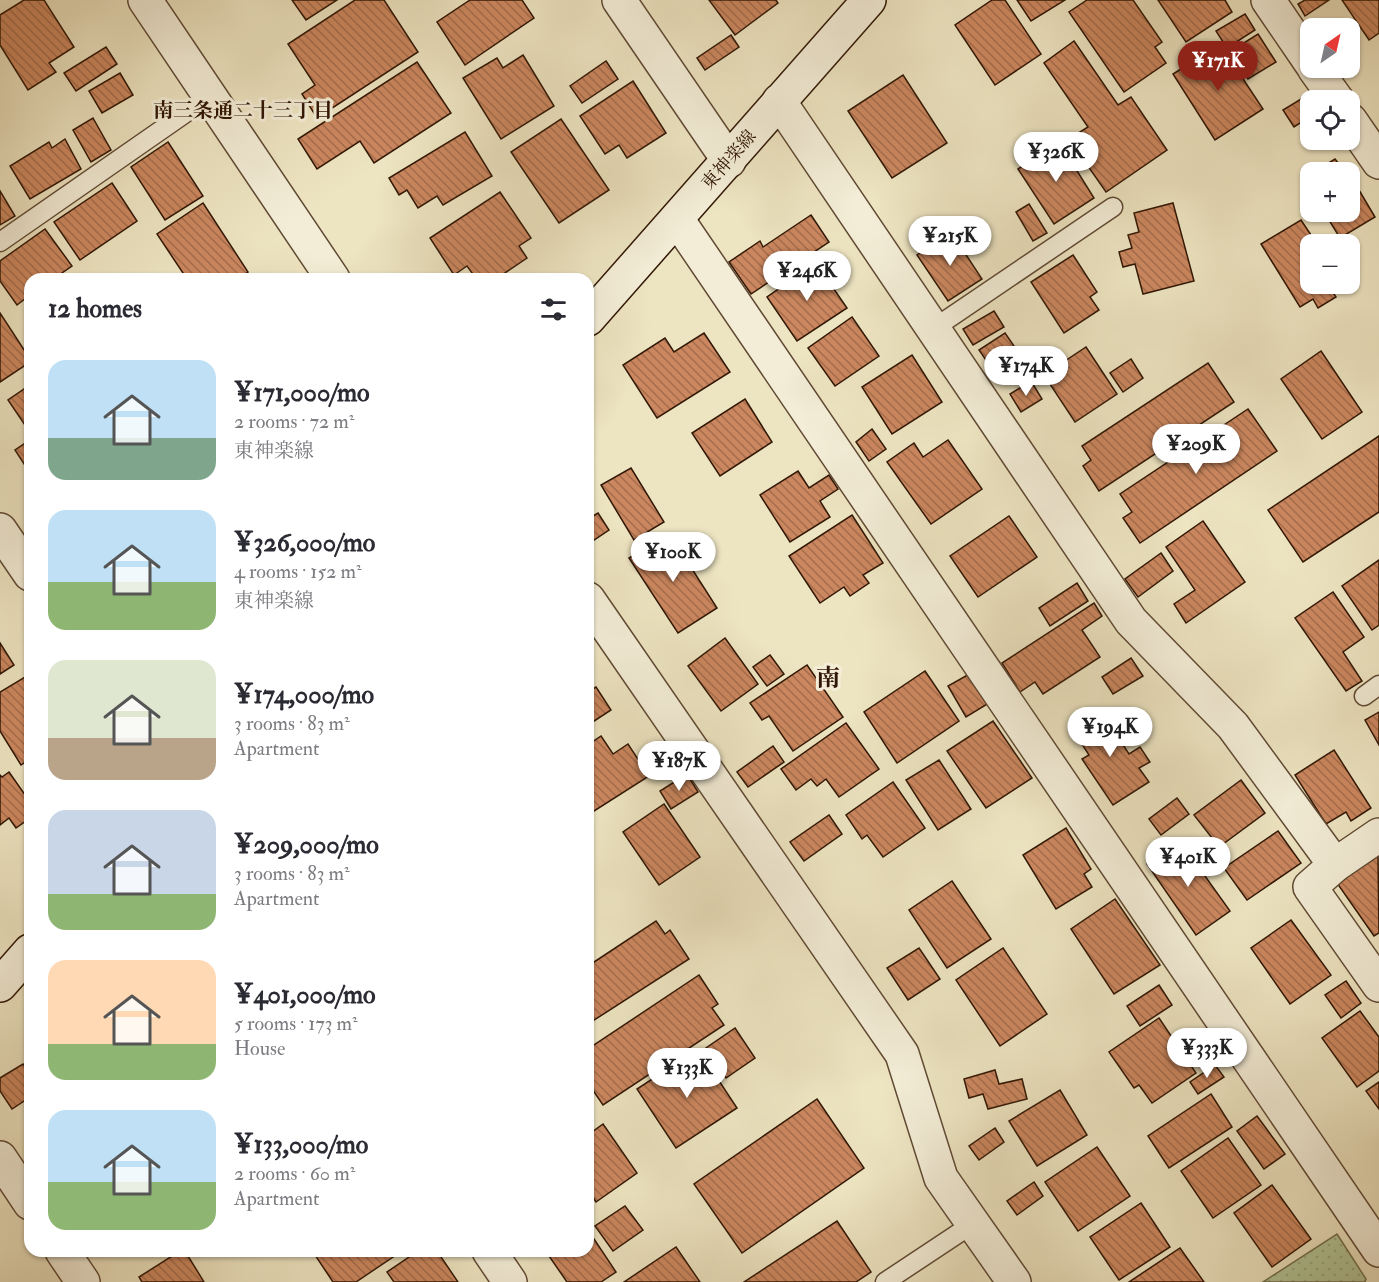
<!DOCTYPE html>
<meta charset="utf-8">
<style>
:root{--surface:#fff;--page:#f7f7f7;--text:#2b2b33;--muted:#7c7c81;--accent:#8f2418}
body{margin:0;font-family:"IM FELL Double Pica","Noto Serif JP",serif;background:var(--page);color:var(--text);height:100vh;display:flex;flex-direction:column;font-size:22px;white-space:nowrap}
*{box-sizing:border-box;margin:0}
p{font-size:20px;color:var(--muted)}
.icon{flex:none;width:33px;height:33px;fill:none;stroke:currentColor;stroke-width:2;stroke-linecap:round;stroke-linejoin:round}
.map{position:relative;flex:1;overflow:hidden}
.side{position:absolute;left:24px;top:273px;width:570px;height:984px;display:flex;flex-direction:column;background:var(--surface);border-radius:18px;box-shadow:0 2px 4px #0004}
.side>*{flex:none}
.needle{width:39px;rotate:34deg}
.fabs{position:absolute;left:1300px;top:18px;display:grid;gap:12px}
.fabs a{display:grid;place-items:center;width:60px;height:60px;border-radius:12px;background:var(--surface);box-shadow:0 2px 4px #0004;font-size:30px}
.price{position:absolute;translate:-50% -51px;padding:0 14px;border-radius:21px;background:#fff;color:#222;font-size:20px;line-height:39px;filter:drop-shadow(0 2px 3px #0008)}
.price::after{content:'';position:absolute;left:50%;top:36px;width:18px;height:14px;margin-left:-9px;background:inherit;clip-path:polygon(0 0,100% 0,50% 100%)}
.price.current{background:var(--accent);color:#fff}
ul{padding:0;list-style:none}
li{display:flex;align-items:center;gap:18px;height:150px;padding:0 24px}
li span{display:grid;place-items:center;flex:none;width:168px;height:120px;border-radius:18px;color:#555}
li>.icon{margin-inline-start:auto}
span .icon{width:72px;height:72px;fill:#fffc;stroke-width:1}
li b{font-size:26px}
h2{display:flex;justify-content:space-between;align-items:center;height:72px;padding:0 24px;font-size:26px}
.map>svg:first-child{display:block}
.park{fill:url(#park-dots);stroke:#726e4e;stroke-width:1.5}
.building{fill:url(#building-back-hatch);stroke:#311705;stroke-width:1.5}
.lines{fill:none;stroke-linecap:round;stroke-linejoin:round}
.lane-casing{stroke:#604a34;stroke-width:21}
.street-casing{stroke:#604a34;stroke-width:36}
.secondary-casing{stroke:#311705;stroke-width:36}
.lane{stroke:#f3edd7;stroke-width:18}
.street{stroke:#f3edd7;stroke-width:33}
.secondary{stroke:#f3edd7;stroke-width:33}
.labels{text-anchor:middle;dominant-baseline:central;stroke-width:6;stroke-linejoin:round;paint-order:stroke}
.street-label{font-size:18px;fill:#311705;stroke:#f3edd7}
.neighbourhood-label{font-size:20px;font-weight:bold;fill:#311705;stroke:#f3edd7}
.district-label{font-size:24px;font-weight:bold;fill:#311705;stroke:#f3edd7}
</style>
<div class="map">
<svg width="1379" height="1282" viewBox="0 0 1379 1282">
<defs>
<pattern id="park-dots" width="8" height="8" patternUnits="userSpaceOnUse" patternTransform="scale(1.5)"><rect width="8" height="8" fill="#b2c598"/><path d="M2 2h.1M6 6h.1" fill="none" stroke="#9aa882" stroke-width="1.8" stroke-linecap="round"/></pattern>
<pattern id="building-back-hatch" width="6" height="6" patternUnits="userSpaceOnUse" patternTransform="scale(1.5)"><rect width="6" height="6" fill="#cb875f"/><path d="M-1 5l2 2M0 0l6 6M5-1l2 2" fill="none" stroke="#a56d4c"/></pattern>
</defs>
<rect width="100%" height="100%" fill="#ede4c1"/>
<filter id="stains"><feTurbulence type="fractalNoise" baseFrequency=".00333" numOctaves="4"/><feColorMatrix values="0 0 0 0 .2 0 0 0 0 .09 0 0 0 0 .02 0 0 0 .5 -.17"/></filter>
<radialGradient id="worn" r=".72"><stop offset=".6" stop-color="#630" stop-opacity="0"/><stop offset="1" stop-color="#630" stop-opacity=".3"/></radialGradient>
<!-- park -->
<path class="park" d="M1337 1234 1366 1279 1365 1282H1263Z"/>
<!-- building -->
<g class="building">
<path d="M24 0H44L74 47 49 63 56 72 28 90 0 45V15Z"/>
<path d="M292 0H337L306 20Z"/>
<path d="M355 0H384L418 52 317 118 302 94 315 85 288 44Z"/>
<path d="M470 0H522L534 18 465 65 437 22Z"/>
<path d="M709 0H776L778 3 735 35Z"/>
<path d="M992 0H1005L1041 54 995 85 955 25Z"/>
<path d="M1017 0H1065L1031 21Z"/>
<path d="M1087 0H1133L1162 42 1155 47 1166 63 1124 92 1069 12Z"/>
<path d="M1158 0H1225L1232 12 1186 42Z"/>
<path d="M1305 0H1329L1305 16 1298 4Z"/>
<path d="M1342 0H1379V33L1369 40Z"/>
<path d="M1245 14 1255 30 1227 48 1216 31Z"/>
<path d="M1258 34 1276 62 1248 79 1231 51Z"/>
<path d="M731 35 739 47 705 70 697 58Z"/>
<path d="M1074 41 1118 105 1131 97 1167 150 1106 192 1069 139 1088 127 1044 63Z"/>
<path d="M1220 44 1263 109 1215 140 1173 74Z"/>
<path d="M106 47 117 64 76 91 64 73Z"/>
<path d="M523 55 554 106 501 139 463 78 497 58 503 68Z"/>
<path d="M606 61 618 79 582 103 570 86Z"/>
<path d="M417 62 451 113 374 163 360 141 317 169 298 139Z"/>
<path d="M120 73 133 95 102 113 89 91Z"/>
<path d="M903 75 947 143 892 178 848 111Z"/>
<path d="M633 81 666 133 627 158 619 145 605 154 580 116Z"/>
<path d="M1301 99 1311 116 1294 127 1283 110Z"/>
<path d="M93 118 111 150 91 162 73 130Z"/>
<path d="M561 119 609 190 559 223 511 152Z"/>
<path d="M465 132 492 176 443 205 437 196 418 208 407 190 399 195 389 178Z"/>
<path d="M65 139 81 169 30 199 10 166 49 142 52 148Z"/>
<path d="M168 142 203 196 165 220 131 167Z"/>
<path d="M1059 142 1094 198 1054 224 1018 169Z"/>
<path d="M1335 159 1345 172H1314Z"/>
<path d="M1353 180 1375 217 1340 238 1324 212H1350V182Z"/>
<path d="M112 183 137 221 80 260 54 222Z"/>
<path d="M0 191 15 216 0 225Z"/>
<path d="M500 192 531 238 519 246 527 258 496 279 475 277 467 266 454 275 430 238Z"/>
<path d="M203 203 248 272 238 279H187L157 234Z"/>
<path d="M1173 203 1194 281 1143 294 1135 264 1123 267 1119 252 1132 248 1128 235 1139 232 1134 213Z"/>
<path d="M1029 204 1047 233 1033 241 1016 212Z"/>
<path d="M811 215 829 242 751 294 729 262 760 241 763 247Z"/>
<path d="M1301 220 1317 244H1311V284H1338L1330 288 1336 297 1318 308 1313 299 1300 307 1261 244Z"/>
<path d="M45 229 72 266 53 279H30V295L17 305 0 281V261Z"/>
<path d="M951 232 982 279 948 301 917 255Z"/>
<path d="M1073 255 1097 292 1090 297 1099 310 1064 333 1031 282Z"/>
<path d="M816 263 847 308 797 341 767 297Z"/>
<path d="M994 311 1004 327 973 345 963 329Z"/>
<path d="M0 313 30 359V362L0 382Z"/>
<path d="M852 317 879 356 835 386 808 348Z"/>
<path d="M704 333 730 372 657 418 623 365 665 338 674 352Z"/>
<path d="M1005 333 1014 346 988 363 979 350Z"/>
<path d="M1086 347 1117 394 1075 422 1044 375Z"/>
<path d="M1321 351 1362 412 1322 439 1281 379Z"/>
<path d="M912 355 942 402 892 434 862 387Z"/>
<path d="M1131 359 1143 378 1123 392 1110 373Z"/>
<path d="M1208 363 1234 402 1099 491 1083 466 1091 460 1082 446Z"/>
<path d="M1031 381 1042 399 1021 412 1010 394Z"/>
<path d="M30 385V431H29L8 400Z"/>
<path d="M745 399 772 442 720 476 692 433Z"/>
<path d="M1248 409 1277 451 1140 543 1123 518 1132 512 1120 494Z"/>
<path d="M872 429 886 449 869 461 856 442Z"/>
<path d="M1379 436V512L1303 562 1268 510Z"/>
<path d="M30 440V473L15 450Z"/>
<path d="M948 440 982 489 931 524 887 462 914 443 923 457Z"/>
<path d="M631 468 664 522 634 540 601 485Z"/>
<path d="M798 471 809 488 829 475 838 489 820 501 830 517 790 542 760 495Z"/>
<path d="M598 513 609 530 588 544V519Z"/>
<path d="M852 515 883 563 863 575 869 583 850 596 844 587 820 603 789 556Z"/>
<path d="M1009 516 1037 557 978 597 950 556Z"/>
<path d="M1203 521 1245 582 1186 623 1174 604 1195 590 1166 547Z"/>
<path d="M669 533 717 608 678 633 629 558Z"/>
<path d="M1161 553 1173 571 1138 597 1125 579Z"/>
<path d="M1379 560V625L1372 630 1342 586Z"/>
<path d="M1077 583 1088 601 1050 626 1039 608Z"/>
<path d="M1333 592 1364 637 1343 652 1362 681 1346 691 1295 618Z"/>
<path d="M1094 603 1102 616 1082 630 1100 657 1043 694 1035 682 1020 692 1002 663Z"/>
<path d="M725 638 758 684 721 711 688 666Z"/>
<path d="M0 643 14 665 0 674Z"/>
<path d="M770 655 784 674 767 686 753 667Z"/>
<path d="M1131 658 1143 676 1113 694 1102 677Z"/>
<path d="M807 665 843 717 793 751 769 716 762 720 750 703Z"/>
<path d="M925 671 959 721 897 763 864 712Z"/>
<path d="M971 673 989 703 966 717 948 686Z"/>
<path d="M30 674V759L21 765 0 731V692Z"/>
<path d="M596 687 611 710 588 725V692Z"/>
<path d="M1099 708 1129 754 1140 747 1150 762 1139 768 1149 782 1113 805 1082 759 1089 755 1071 727Z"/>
<path d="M1379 712V745L1365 720Z"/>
<path d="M993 721 1032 778 986 808 947 751Z"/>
<path d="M846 723 879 769 839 797 826 779 817 786 811 779 796 790 781 769Z"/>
<path d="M601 736 613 754 628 744 649 776 591 813 588 808V745Z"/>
<path d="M773 746 784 762 748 787 737 772Z"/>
<path d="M1334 750 1371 808 1351 821 1346 812 1326 824 1295 775Z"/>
<path d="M939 760 971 809 938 830 906 780Z"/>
<path d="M9 772 30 802V818L16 828 9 818 0 825V775L2 777Z"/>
<path d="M687 774 698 792 671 809 660 791Z"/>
<path d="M1241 780 1265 813 1219 847 1194 815Z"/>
<path d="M893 782 925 828 883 857 867 835 862 839 846 815Z"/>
<path d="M1177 798 1189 814 1161 835 1149 819Z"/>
<path d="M664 804 700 857 659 885 623 832Z"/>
<path d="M829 815 842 834 804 861 790 842Z"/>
<path d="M1066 828 1091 869 1084 874 1092 887 1056 909 1023 855Z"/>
<path d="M1278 831 1301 863 1247 900 1224 868Z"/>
<path d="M1180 841 1230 911 1196 935 1147 864Z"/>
<path d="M1378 855 1379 933 1374 936 1337 883Z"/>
<path d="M952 881 991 939 947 968 909 910Z"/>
<path d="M1115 899 1160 965 1114 994 1071 929Z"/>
<path d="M1291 920 1331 975 1290 1004 1251 948Z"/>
<path d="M656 921 665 934 670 930 689 959 588 1024V966Z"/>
<path d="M919 948 940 979 908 1000 887 968Z"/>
<path d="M1003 948 1047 1014 1000 1046 956 980Z"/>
<path d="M699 975 718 1004 712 1008 724 1025 603 1105 588 1083V1049Z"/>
<path d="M1346 981 1361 1003 1341 1018 1325 995Z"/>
<path d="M1159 985 1172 1005 1140 1026 1127 1006Z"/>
<path d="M1360 1011 1379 1037V1071L1357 1087 1322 1038Z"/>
<path d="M1159 1018 1196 1073 1152 1103 1139 1085 1134 1088 1109 1052Z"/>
<path d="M735 1028 755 1058 726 1078 706 1048Z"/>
<path d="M698 1049 737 1108 676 1148 637 1089Z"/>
<path d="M23 1064 30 1074V1097L12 1109 0 1091V1078Z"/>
<path d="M1215 1065 1224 1077 1198 1094 1190 1082Z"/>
<path d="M995 1070 999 1084 1022 1079 1027 1099 988 1109 983 1094 969 1098 964 1079Z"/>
<path d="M1379 1082V1109L1366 1091Z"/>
<path d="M1060 1090 1087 1135 1037 1166 1009 1121Z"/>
<path d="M1211 1094 1232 1127 1169 1168 1148 1136Z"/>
<path d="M817 1099 864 1168 742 1253 694 1184Z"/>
<path d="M1257 1116 1285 1154 1264 1169 1237 1131Z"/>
<path d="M603 1124 637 1173 596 1202 588 1190V1135Z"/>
<path d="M995 1128 1004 1142 979 1160 969 1146Z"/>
<path d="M1228 1138 1261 1185 1213 1218 1181 1171Z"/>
<path d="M1097 1147 1130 1196 1078 1231 1045 1182Z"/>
<path d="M1034 1182 1043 1196 1017 1215 1007 1201Z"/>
<path d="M1272 1185 1311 1239 1272 1267 1234 1213Z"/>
<path d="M1141 1203 1170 1247 1119 1280 1090 1237Z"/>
<path d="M625 1206 643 1230 613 1251 595 1226Z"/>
<path d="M837 1221 871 1272 856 1282H744Z"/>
<path d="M588 1230 616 1272 601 1282H567L549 1256 557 1251H588Z"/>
<path d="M676 1247 700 1282H624Z"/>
<path d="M1180 1248 1204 1282H1129Z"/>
<path d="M180 1251H185L204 1282H142L139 1277Z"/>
<path d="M321 1251H402L356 1282H333L315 1255Z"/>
<path d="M418 1251H437L458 1282H394L387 1272Z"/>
</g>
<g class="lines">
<!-- lane casing -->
<g class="lane-casing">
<g id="lane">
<path d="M0 242 210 96"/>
<path d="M933 329 1113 207"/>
<path d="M1364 696 1379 685"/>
<path d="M885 1282 974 1223"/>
</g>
</g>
<!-- street casing -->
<g class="street-casing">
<g id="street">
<path d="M145 0 333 279"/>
<path d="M619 0 729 161"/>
<path d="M1268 0 1311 63"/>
<path d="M1314 68 1337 100"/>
<path d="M779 101 1131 621 1233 726 1335 865"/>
<path d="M1350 120 1379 162"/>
<path d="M677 219 1379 1250"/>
<path d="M0 530 30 574"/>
<path d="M588 599 902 1054 941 1178 1014 1282"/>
<path d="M1379 835 1335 865 1310 887 1379 985"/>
<path d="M0 1158 30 1203"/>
<path d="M62 1251 83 1282"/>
<path d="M489 1251 510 1282"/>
</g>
</g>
<!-- secondary casing -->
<g class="secondary-casing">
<g id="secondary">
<path d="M588 319 869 0"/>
<path d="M0 985 30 951"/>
</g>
</g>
<!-- lane -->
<use href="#lane" class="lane"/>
<!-- street -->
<use href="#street" class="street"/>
<!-- secondary -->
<use href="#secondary" class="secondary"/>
</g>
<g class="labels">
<!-- street labels -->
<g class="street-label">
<text transform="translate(729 160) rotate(-49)">東神楽線</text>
</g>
<!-- neighbourhood labels -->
<g class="neighbourhood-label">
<text x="243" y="110">南三条通二十三丁目</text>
</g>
<!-- district labels -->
<g class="district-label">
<text x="828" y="678">南</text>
</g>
</g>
<rect width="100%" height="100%" filter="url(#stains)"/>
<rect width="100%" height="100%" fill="url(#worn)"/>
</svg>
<div class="fabs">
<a><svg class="needle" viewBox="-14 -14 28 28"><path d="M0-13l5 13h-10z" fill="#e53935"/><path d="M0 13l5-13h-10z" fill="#7c7c81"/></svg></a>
<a><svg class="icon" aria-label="locate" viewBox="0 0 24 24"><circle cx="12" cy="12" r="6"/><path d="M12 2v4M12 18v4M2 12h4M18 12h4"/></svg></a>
<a>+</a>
<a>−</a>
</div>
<b class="price current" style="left:1218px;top:92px">¥171K</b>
<b class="price" style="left:1056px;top:183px">¥326K</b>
<b class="price" style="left:950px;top:267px">¥215K</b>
<b class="price" style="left:807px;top:302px">¥246K</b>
<b class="price" style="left:1026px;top:397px">¥174K</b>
<b class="price" style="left:1196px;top:475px">¥209K</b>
<b class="price" style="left:673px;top:583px">¥100K</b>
<b class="price" style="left:1110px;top:758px">¥194K</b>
<b class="price" style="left:679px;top:792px">¥187K</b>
<b class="price" style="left:1188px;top:888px">¥401K</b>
<b class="price" style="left:1207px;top:1079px">¥333K</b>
<b class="price" style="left:687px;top:1099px">¥133K</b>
<section class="side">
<h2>12 homes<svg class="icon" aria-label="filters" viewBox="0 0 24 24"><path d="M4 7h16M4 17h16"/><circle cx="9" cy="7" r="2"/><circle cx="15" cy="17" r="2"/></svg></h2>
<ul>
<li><span style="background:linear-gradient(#bfe0f5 65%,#7fa58c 0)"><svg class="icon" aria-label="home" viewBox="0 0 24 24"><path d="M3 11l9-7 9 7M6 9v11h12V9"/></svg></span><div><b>¥171,000/mo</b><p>2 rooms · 72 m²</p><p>東神楽線</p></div></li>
<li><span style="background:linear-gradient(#bfe0f5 60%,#8fb573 0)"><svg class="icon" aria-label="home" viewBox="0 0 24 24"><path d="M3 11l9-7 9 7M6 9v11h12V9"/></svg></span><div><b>¥326,000/mo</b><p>4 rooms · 152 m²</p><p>東神楽線</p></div></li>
<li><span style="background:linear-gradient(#dfe7d0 65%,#b9a48a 0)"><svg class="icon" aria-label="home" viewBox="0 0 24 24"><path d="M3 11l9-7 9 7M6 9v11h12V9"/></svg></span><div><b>¥174,000/mo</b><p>3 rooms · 83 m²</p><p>Apartment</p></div></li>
<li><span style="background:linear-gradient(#c9d6e8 70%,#8fb573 0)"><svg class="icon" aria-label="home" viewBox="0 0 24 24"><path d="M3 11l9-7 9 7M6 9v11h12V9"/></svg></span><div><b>¥209,000/mo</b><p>3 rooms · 83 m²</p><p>Apartment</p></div></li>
<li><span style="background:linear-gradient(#ffd9b3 70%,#8fb573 0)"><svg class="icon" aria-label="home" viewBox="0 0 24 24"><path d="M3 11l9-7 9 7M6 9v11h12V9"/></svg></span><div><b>¥401,000/mo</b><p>5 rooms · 173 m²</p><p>House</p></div></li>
<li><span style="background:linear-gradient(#bfe0f5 60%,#8fb573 0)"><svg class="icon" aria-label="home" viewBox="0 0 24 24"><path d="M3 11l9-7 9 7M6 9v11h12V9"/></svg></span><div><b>¥133,000/mo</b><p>2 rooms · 60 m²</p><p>Apartment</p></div></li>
</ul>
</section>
</div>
